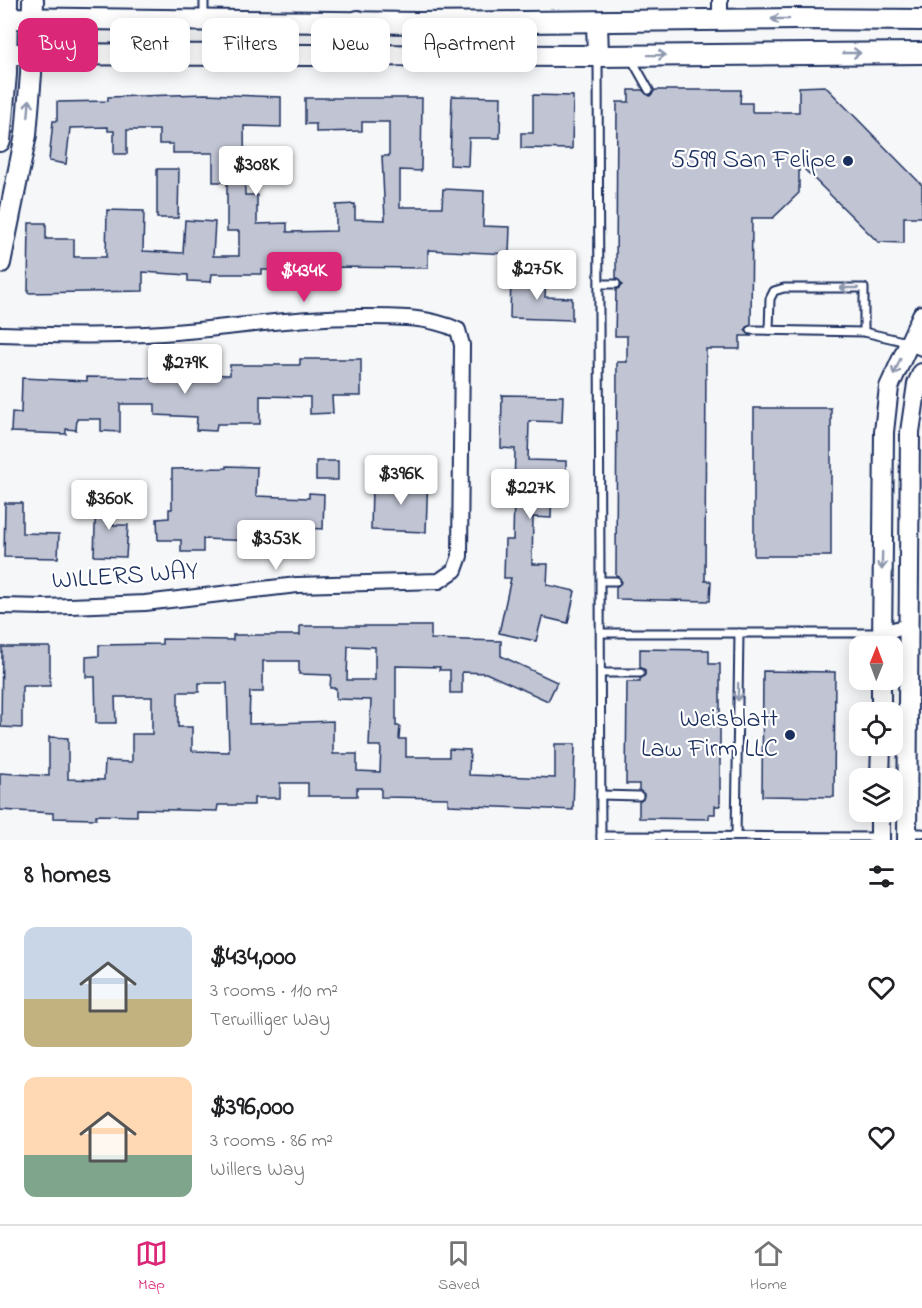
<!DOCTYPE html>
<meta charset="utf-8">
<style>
:root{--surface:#fff;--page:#f2f2f2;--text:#202124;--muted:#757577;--line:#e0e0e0;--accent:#db2777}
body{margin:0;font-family:"Indie Flower",sans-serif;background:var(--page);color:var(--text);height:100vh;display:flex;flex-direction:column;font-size:22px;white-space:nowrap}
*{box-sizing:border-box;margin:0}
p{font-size:20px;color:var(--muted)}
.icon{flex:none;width:33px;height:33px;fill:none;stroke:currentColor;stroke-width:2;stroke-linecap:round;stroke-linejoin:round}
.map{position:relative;height:840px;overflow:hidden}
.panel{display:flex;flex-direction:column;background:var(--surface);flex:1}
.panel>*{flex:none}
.hud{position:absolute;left:18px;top:18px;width:600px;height:54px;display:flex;gap:12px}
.needle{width:39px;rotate:1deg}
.buttons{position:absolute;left:849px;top:636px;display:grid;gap:12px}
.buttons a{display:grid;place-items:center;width:54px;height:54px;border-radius:12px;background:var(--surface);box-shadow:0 3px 15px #0003;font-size:30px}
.price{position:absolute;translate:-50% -51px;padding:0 14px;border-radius:6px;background:#fff;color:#222;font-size:20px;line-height:39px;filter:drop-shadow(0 2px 3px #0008)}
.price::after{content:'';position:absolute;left:50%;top:36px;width:18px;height:14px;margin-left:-9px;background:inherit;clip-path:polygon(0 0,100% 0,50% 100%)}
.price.current{background:var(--accent);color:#fff}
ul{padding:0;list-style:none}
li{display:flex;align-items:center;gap:18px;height:150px;padding:0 24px}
li span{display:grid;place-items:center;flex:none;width:168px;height:120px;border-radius:12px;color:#555}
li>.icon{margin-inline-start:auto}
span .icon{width:72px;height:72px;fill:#fffc;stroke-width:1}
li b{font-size:26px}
h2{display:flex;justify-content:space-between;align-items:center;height:72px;padding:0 24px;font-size:26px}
.tag{padding:0 21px;border-radius:12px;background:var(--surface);box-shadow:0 3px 15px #0003;font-size:21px;line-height:54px}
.tag.current{background:var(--accent);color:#fff}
.tabs{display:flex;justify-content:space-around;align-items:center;height:84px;border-top:2px solid var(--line);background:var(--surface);font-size:16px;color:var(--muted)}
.tabs a{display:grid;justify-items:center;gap:3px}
.tabs .current{color:var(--accent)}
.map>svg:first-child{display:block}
.building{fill:#c0c4d3;stroke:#1b2f5e;stroke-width:1.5;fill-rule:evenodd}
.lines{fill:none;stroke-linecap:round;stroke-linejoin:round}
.service-casing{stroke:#1b2f5e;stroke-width:11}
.minor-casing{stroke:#1b2f5e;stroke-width:18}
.tertiary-casing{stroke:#1b2f5e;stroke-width:22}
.secondary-casing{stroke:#1b2f5e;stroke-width:24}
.service{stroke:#fff;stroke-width:7}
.minor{stroke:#fff;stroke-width:14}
.tertiary{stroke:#fff;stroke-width:18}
.secondary{stroke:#fff;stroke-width:20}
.oneway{stroke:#8d97ae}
.poi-dot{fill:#1b2f5e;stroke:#fff;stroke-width:2}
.labels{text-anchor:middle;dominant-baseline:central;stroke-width:4.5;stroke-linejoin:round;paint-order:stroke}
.poi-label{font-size:26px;fill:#1b2f5e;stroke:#fff;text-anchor:end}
.street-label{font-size:26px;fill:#1b2f5e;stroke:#fff}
</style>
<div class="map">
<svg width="922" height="840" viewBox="0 0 922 840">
<rect width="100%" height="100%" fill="#f6f7f9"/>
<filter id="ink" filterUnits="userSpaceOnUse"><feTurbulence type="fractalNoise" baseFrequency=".0167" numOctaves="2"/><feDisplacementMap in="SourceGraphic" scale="12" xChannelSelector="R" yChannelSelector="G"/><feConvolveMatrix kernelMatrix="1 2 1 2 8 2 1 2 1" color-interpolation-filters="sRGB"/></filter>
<g filter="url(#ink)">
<!-- building -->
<g class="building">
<path d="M825 86 922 185V217H904V243L878 242 799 164V193L773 218H752L751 324 745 330 751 336H740V349H706L705 581H711L710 601 616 599V587L622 582 616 575 617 362H627V336H615L616 290 622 285 616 278 617 102H629V90H642L650 96 655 90H741L740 103H752V112H799V87Z"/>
<path d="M205 94 281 97V127L244 126 245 195H257V224L287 223V232L336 231V205L355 204V219L385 220 382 156H389V122H362V131L316 132V124H305V98H422L421 171 400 170V207H442L443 189 484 191 483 226 510 227 509 254 428 250V268L324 267V272L304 273V270H262V274H212L211 282 188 281V275L143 272V291L28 293 29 223H46V239H74V257H106L107 210 144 211 143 251 183 253 185 220 215 222 213 256H239V231H227V182H213V153H173V144H159V130H127V154H114V131H108V127L70 128 66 164 49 161 53 121H57V102L108 101V97Z"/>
<path d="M533 95 573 96 572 149 521 148V133H533Z"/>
<path d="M452 96 501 97 500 138H469L468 166 450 165Z"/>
<path d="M157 169H179L178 218H157Z"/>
<path d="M511 275 546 277 545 297 572 298V320L510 318Z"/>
<path d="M300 359H361V396H332L333 413 310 414V397L260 396V424H217L216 431 196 430 197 417 155 415V404H120V432L101 431V419H77L76 430 66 429V434L11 432 12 412 21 413 22 378 87 381V377L156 378V372L230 375V365H300Z"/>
<path d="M502 395 563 396 562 422 529 421 528 460 566 461V478L552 477 551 518 533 517 532 564H548L547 585 575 591 568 623 542 617 536 641 499 633 511 578H504L505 540H513L515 449 501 448Z"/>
<rect x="754" y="408" width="77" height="148"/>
<rect x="316" y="461" width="22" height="19"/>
<path d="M227 466 257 467 256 496 309 498V493L324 494 323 529 286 527 285 542 203 539V552H181V540H158L157 519 169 518V509H172V469L227 468Z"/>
<path d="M408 472 428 473 426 532 371 530 372 488 407 489Z"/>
<path d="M96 497 113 498 112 525H128L126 557 94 556Z"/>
<path d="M5 503H22V533L59 534 58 558 4 557Z"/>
<path d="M300 626H431V639L501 641V656L557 682 548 701 486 673 462 672V693H450V670H439L440 667 396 666V726H400L399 739H406V757H449V749L470 750 469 775 555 778V744H575L573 810 448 805V798L381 797V788H357V796H308V783H280V798H254V805H218L217 811 137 809V816L96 815V819L53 818V813L0 810V773L49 776V737L68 738V779L104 780 105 761 132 762V734H152V697H115L116 723H96L95 677H86V657L99 656V645L162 644V639L233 640V635H300ZM348 646 375 647V680H347ZM263 661H299V674L331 675 330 688H336V699L371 700 369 746H381L380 772 357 771V754H333V721L249 724 250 692H263ZM199 683H227L229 752 192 751V727H178V692H199Z"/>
<path d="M2 647H50V686H22V728L1 727Z"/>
<path d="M640 649 709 650V664H720V806H715V814H709V819L639 818V802L643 799 644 794 639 790V784H626L627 682H640V679L645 675V670L640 667Z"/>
<path d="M763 671 835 672 834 797 762 796Z"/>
</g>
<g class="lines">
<!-- service casing -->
<g class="service-casing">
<g id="service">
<path d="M204 0V18"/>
<path d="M598 57 601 840"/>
<path d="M631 58 649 90"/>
<path d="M600 284H616"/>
<path d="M751 330 864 332 907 342"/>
<path d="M769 330 770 299 774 291 784 288H864V332"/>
<path d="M601 581H616"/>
<path d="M601 633H880"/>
<path d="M601 673H640"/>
<path d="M601 795 639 796"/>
<path d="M909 833H922"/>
<path d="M601 836 878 837"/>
<path d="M736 836 739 633"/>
</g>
</g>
<!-- minor casing -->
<g class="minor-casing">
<g id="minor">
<path d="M720 0V19"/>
<path d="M0 334C49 335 97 337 146 334 221 330 294 316 369 317 400 317 430 317 458 330L462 345 460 556 455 570 439 581 297 585 145 603 45 607 0 606"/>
<path d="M907 342 922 348"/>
<path d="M882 633 908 626"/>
</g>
</g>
<!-- tertiary casing -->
<g class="tertiary-casing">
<g id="tertiary">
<path d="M882 646 884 432 889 387 922 315"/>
<path d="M881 712V680"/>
<path d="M880 778 881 746"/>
<path d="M880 840V812"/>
<path d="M907 840 910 432 917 384 922 373"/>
</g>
</g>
<!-- secondary casing -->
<g class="secondary-casing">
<g id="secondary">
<path d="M0 18 419 23 795 19 922 20"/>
<path d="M597 22 598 56"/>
<path d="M0 54 598 56 922 53"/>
<path d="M358 56V21"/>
<path d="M0 141 6 74 7 0"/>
<path d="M0 263 26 135 31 74 33 0"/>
</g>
</g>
<!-- service -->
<use href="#service" class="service"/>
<!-- minor -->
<use href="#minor" class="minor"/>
<!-- tertiary -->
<use href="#tertiary" class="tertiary"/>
<!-- secondary -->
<use href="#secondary" class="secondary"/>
</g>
<!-- one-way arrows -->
<defs><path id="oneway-shaft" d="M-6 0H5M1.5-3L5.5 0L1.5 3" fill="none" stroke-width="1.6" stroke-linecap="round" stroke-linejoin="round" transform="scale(1.5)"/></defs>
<g class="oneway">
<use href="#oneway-shaft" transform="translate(780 19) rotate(180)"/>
<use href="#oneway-shaft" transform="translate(852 53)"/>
<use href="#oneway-shaft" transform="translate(657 55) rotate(-1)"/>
<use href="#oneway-shaft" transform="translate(29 108) rotate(-85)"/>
<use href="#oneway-shaft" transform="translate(849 288) rotate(-180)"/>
<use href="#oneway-shaft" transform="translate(897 367) rotate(112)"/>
<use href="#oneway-shaft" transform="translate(882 561) rotate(91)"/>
<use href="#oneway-shaft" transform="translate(738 692) rotate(91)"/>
</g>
</g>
<!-- markers -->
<g class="poi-dot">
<circle cx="848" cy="161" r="6"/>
<circle cx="790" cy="735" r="6"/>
</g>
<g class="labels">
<!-- poi labels -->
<g class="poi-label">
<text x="836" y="161">5599 San Felipe</text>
<text x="778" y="720">Weisblatt<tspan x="778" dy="30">Law Firm LLC</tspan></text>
</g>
<!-- street labels -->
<g class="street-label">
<text transform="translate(125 577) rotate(-4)">WILLERS WAY</text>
</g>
</g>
</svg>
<div class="buttons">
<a><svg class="needle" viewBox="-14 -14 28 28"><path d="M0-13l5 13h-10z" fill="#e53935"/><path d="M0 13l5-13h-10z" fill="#757577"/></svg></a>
<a><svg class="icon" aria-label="locate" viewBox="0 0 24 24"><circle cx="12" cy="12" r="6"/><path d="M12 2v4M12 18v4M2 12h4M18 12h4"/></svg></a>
<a><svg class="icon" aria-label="layers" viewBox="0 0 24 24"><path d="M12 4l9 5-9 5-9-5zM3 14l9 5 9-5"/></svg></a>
</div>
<b class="price" style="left:256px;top:197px">$308K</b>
<b class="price" style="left:537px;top:301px">$275K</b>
<b class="price current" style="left:304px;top:303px">$434K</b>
<b class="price" style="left:185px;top:395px">$279K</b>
<b class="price" style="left:401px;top:506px">$396K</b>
<b class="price" style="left:530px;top:520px">$227K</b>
<b class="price" style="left:109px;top:531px">$360K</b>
<b class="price" style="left:276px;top:571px">$353K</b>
<div class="hud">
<a class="tag current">Buy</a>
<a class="tag">Rent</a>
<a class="tag">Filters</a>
<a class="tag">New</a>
<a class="tag">Apartment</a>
</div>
</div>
<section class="panel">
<h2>8 homes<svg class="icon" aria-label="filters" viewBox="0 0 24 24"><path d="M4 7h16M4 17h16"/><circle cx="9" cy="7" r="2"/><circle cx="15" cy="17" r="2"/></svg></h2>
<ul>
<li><span style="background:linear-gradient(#c9d6e8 60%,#c2b280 0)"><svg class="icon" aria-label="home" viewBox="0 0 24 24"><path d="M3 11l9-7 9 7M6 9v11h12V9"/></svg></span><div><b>$434,000</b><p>3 rooms · 110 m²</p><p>Terwilliger Way</p></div><svg class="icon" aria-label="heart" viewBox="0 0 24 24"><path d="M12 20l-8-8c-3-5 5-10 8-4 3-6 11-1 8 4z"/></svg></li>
<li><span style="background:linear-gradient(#ffd9b3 65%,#7fa58c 0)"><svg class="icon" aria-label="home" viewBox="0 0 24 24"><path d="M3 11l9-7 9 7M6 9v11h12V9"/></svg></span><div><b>$396,000</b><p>3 rooms · 86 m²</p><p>Willers Way</p></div><svg class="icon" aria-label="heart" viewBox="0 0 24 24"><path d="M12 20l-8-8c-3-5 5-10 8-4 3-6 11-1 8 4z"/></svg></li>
</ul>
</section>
<nav class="tabs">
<a class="current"><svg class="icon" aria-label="map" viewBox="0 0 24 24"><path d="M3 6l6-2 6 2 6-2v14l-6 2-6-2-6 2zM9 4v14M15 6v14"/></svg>Map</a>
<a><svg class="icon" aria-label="saved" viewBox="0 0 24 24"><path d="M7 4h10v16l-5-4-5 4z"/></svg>Saved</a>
<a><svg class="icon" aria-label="home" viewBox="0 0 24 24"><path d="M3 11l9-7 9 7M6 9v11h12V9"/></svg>Home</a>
</nav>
